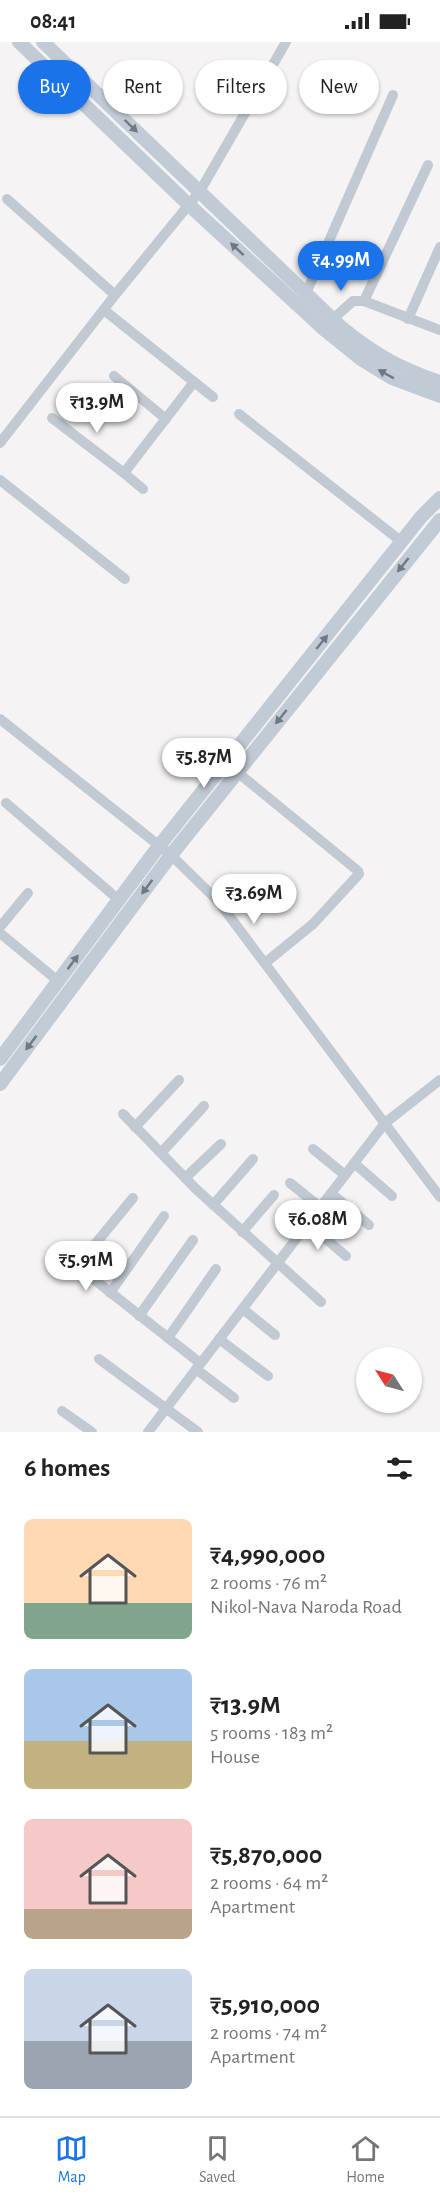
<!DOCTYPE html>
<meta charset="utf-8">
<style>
:root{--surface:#fff;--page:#f2f2f2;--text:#222;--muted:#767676;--line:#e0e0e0;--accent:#1a73e8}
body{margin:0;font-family:"Alegreya Sans",sans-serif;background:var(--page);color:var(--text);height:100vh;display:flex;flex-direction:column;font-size:22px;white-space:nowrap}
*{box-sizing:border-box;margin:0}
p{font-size:20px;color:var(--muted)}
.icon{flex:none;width:33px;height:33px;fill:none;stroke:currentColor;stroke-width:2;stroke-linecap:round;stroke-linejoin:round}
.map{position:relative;height:1390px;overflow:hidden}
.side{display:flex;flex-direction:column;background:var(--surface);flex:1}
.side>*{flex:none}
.top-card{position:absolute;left:18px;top:18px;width:405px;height:54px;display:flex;gap:12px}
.needle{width:39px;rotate:306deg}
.fabs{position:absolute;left:356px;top:1305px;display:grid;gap:12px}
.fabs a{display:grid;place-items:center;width:66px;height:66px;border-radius:50%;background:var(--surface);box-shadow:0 2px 4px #0004;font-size:30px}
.price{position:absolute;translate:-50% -51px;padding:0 14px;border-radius:21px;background:#fff;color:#222;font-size:20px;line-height:39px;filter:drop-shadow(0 2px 3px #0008)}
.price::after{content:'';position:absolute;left:50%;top:36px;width:18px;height:14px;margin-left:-9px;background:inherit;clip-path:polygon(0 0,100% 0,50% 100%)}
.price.selected{background:var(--accent);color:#fff}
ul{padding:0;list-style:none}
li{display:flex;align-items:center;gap:18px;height:150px;padding:0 24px}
li span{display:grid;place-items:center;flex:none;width:168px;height:120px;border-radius:9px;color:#555}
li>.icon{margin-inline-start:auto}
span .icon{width:72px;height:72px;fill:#fffc;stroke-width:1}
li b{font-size:26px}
h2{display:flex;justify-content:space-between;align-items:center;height:72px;padding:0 24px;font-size:26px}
.chip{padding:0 21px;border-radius:27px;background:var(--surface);box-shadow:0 2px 4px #0004;font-size:21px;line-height:54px}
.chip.selected{background:var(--accent);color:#fff}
.status{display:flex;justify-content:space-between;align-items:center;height:42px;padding:0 30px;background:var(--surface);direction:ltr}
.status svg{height:16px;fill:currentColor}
.tab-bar{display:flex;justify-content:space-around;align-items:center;height:84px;border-top:2px solid var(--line);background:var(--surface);font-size:16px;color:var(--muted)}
.tab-bar a{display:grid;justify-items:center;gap:3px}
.tab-bar .selected{color:var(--accent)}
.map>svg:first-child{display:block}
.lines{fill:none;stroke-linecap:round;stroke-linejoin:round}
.street{stroke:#c1cad2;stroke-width:10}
.secondary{stroke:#c1cbd6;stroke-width:14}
.oneway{fill:#6e7984}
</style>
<div class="status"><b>08:41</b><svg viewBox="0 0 49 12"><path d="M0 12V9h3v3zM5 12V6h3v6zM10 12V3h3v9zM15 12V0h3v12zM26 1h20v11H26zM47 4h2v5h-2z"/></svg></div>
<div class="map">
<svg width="440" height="1390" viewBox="0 0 440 1390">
<rect width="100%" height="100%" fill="#f5f3f3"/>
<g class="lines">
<!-- street -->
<g class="street">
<path d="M428 123 364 259 440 288"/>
<path d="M7 157 115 253"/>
<path d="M304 256 393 53"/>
<path d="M104 268 213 355"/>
<path d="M333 277 353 259H364"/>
<path d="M408 277 440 205"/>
<path d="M114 334 166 377"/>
<path d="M239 372 402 500"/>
<path d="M52 376 124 431"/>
<path d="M0 401 115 253 200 149 286 0"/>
<path d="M0 438 125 537"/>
<path d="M143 447 124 431 194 340"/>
<path d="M0 677 171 813 218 859 440 1155"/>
<path d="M237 730 358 829 359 832 313 882 265 921"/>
<path d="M6 761 119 858"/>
<path d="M0 885 28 851"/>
<path d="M0 891 58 939"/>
<path d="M123 1072 196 1147 321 1260"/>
<path d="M135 1085 179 1038"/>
<path d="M313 1107 345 1133"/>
<path d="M161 1111 204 1064"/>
<path d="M354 1121 392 1154"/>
<path d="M185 1136 221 1102"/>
<path d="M290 1141 320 1165"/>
<path d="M331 1151 369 1183"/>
<path d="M133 1156 77 1224 200 1321"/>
<path d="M213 1163 253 1117"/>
<path d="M308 1182 346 1214"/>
<path d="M242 1190 274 1153"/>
<path d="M110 1251 164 1174"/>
<path d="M243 1267 275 1293"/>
<path d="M139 1274 193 1198"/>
<path d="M168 1296 216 1227"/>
<path d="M219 1297 268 1334"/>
<path d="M99 1317 198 1390"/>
<path d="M196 1327 234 1356"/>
<path d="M62 1369 92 1390"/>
<path d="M148 1390 385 1081 440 1038"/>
</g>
<!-- secondary -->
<g class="secondary">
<path d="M19 0 189 163 325 288 361 317 392 336 440 354"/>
<path d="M43 0 342 286C374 312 400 327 440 340"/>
<path d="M0 1017 159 804 421 475 440 456"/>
<path d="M0 1042 171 813 440 478"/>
</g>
</g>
<!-- one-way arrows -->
<defs><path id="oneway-solid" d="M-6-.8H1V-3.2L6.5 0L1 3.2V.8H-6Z" transform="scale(1.5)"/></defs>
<g class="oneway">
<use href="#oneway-solid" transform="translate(131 84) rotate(44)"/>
<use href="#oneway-solid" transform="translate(237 207) rotate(-137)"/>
<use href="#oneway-solid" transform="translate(386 332) rotate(-151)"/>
<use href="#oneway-solid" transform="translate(403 523) rotate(129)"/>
<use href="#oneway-solid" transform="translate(322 600) rotate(-51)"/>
<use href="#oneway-solid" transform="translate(281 675) rotate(129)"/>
<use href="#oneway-solid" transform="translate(147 845) rotate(127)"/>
<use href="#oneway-solid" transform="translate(73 920) rotate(-53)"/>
<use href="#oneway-solid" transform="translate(31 1001) rotate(127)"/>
</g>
</svg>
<div class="fabs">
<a><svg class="needle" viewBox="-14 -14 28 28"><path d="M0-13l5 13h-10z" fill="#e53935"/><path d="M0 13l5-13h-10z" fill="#767676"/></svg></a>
</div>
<b class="price selected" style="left:341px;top:250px">₹4.99M</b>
<b class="price" style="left:97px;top:392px">₹13.9M</b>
<b class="price" style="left:204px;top:747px">₹5.87M</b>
<b class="price" style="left:254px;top:883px">₹3.69M</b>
<b class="price" style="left:318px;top:1209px">₹6.08M</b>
<b class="price" style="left:86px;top:1250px">₹5.91M</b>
<div class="top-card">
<a class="chip selected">Buy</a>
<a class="chip">Rent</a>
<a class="chip">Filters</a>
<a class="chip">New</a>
</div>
</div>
<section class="side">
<h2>6 homes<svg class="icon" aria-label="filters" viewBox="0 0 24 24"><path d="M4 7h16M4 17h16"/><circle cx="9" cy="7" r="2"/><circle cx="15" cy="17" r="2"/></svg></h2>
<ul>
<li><span style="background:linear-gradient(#ffd9b3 70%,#7fa58c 0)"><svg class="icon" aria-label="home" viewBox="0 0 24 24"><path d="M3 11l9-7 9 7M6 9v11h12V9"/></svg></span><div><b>₹4,990,000</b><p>2 rooms · 76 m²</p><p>Nikol-Nava Naroda Road</p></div></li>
<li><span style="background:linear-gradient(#a9c7e8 60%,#c2b280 0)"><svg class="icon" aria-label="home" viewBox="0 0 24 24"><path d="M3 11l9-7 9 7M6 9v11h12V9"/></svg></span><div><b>₹13.9M</b><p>5 rooms · 183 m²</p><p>House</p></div></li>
<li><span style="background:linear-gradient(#f6c9c9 75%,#b9a48a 0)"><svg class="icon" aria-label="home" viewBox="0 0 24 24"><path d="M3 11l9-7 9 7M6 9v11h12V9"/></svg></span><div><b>₹5,870,000</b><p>2 rooms · 64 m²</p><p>Apartment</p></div></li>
<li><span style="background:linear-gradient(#c9d6e8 60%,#9aa5b1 0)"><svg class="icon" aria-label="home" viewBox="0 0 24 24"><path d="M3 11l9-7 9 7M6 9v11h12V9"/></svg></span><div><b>₹5,910,000</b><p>2 rooms · 74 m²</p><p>Apartment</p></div></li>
</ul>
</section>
<nav class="tab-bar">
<a class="selected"><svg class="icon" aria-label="map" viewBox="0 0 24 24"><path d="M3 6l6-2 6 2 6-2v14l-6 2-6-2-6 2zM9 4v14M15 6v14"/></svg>Map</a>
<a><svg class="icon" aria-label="saved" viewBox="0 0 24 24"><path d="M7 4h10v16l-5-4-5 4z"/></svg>Saved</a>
<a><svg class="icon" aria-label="home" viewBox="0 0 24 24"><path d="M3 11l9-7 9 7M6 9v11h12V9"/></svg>Home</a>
</nav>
